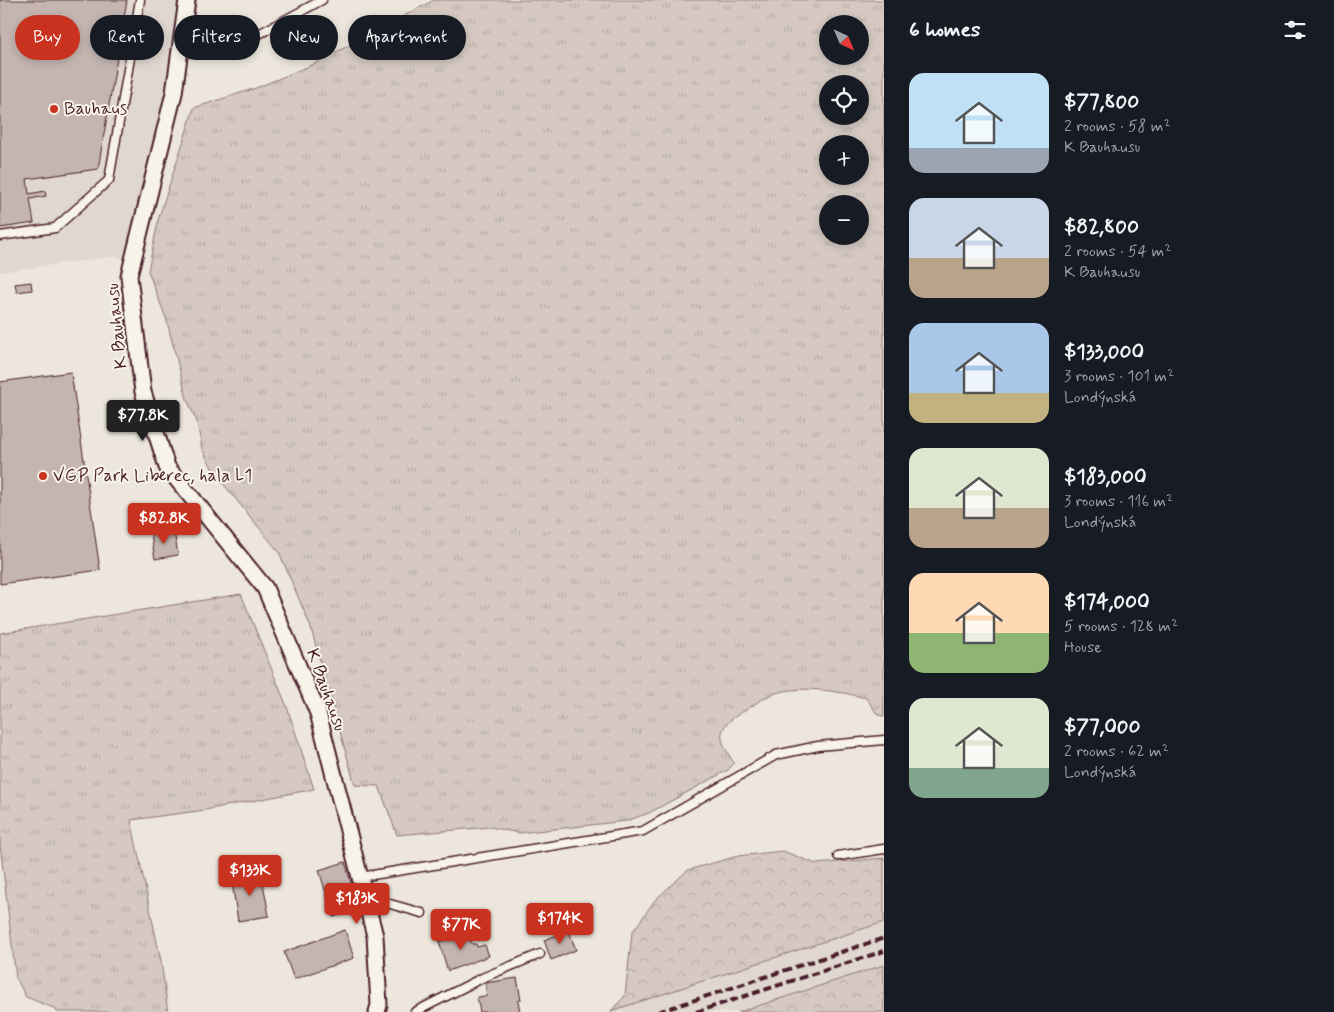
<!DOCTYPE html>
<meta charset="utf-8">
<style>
:root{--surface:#171b24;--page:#20242c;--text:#f1f3f6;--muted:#9ea1a6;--accent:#c8321e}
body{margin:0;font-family:Mynerve,sans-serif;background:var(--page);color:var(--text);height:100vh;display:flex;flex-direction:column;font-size:19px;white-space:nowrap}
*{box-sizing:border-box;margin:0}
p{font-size:16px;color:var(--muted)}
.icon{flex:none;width:28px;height:28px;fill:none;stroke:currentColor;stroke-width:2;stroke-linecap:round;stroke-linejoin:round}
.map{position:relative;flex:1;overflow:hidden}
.side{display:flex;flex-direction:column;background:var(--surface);width:450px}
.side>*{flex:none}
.hud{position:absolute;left:15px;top:15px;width:475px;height:45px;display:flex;gap:10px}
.needle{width:32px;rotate:136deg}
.controls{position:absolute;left:819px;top:15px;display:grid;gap:10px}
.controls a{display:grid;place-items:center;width:50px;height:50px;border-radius:50%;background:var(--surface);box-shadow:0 2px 8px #0003;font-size:25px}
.price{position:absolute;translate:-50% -42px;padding:0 11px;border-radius:5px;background:var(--accent);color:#fff;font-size:16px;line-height:32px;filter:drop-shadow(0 1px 2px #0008)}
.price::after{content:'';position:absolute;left:50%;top:30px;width:15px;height:11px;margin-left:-8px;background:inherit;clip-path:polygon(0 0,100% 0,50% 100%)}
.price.selected{background:#222;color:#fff}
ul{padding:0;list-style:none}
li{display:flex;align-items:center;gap:15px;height:125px;padding:0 25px}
li span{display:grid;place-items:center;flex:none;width:140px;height:100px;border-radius:15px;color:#555}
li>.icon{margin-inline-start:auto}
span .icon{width:60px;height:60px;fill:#fffc;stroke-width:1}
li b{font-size:21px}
h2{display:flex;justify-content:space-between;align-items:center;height:60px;padding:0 25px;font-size:21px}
.tag{padding:0 18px;border-radius:22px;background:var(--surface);box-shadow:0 2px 8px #0003;font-size:18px;line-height:45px}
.tag.selected{background:var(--accent);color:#fff}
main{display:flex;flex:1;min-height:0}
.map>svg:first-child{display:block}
.built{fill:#e0d7d0}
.grass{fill:url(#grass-tufts);stroke:#907476;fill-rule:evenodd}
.forest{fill:url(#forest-crowns);stroke:#907476}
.building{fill:#c4b5b0;stroke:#4a1f2b}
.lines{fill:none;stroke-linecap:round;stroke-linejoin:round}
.service-casing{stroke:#4a1f2b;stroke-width:11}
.minor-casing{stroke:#4a1f2b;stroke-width:19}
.service{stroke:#f7f3e8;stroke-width:8}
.minor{stroke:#f7f3e8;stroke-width:15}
.rail{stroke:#4a1f2b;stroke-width:4;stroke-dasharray:8 4;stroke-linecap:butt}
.poi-dot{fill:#c8321e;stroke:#f7f3e8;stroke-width:2}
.labels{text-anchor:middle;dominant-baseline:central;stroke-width:4;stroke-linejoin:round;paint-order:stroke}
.poi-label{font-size:18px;fill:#4a1f2b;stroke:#f7f3e8;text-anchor:start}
.street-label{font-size:18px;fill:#4a1f2b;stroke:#f7f3e8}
</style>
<main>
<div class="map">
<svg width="884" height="1012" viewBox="0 0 884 1012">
<defs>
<pattern id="grass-tufts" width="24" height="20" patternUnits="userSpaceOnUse" patternTransform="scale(1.25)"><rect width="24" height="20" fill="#d5c9c2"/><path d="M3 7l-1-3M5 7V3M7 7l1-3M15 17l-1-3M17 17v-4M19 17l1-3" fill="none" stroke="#b8aca7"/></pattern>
<pattern id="forest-crowns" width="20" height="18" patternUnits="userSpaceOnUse" patternTransform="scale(1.25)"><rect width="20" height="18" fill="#d5c9c2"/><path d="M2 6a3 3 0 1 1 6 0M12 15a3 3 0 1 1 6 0" fill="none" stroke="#b8aca7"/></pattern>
</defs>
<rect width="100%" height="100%" fill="#ece6dd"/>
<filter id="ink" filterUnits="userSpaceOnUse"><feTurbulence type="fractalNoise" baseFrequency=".02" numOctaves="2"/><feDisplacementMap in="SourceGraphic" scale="10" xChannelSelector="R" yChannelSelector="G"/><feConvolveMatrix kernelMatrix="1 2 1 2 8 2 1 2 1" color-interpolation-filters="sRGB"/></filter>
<g filter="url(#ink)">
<!-- built -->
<g class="built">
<path d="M0 0H198L184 82 139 264 117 256 0 272Z"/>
<path d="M884 922V965L739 1012H607Z"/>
</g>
<!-- grass -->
<g class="grass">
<path d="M434 0H884V716L878 715 866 698C839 691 797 684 770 695 761 699 752 706 744 711 715 728 717 737 734 763L728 770 649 813 626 821 519 833 490 827 397 835 379 786 355 785 310 625 279 552 216 475 202 449 197 422 187 399 166 318 148 271 159 217 194 108 256 88 314 64ZM828 24H860V56H828ZM828 84H860V116H828ZM828 144H860V176H828ZM828 204H860V236H828Z"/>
<path d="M241 594 287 707 314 789 205 810 131 820 161 961 168 1012H57L56 1009 26 997 16 978 0 844V633Z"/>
</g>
<!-- forest -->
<g class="forest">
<path d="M783 851 816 864 884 858V922L611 1011 625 996 632 933 655 900 688 870 738 856Z"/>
<path d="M884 965V1012H739Z"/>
</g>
<!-- building -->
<g class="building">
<path d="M0 0H127L98 169 27 179 29 194 45 191 46 196 30 199 34 223 0 228Z"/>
<path d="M31 282 32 290 17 292 15 284Z"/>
<path d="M71 372 100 570 0 584V382Z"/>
<path d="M174 531 178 555 155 559 151 534Z"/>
<path d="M345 862 359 910 333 917 319 870Z"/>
<path d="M261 872 269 916 238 921 231 877Z"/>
<path d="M345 930 354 958 294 979 284 952Z"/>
<path d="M569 931 576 950 551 960 544 940Z"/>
<path d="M468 932 472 944H476L477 947 485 945 489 956 448 971 439 942Z"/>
<path d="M517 978 521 1000 518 1001 520 1012H480L477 997 487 996 485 983Z"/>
</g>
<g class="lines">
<!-- service casing -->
<g class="service-casing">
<g id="service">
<path d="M184 32 233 48 322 0"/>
<path d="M0 236 55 228 109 180 140 0"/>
<path d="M838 856 884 849"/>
<path d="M360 877 643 831 776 755 818 746 884 740"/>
<path d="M365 897 422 913"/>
<path d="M415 1012 482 978 540 954"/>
</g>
</g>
<!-- minor casing -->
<g class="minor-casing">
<path id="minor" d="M187 0 174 93 129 276 143 392 167 467 265 588 318 713 375 936 379 1005 377 1012"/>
</g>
<!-- service -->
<use href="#service" class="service"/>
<!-- minor -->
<use href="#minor" class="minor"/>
<!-- rail -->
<g class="rail">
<path d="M658 1012 884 938"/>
<path d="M696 1012 884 951"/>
</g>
</g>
</g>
<!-- markers -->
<g class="poi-dot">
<circle cx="54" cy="109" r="5"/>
<circle cx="43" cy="476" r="5"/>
</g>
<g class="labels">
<!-- poi labels -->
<g class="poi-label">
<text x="64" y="109">Bauhaus</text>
<text x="53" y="476">VGP Park Liberec, hala L1</text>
</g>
<!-- street labels -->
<g class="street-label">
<text transform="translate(117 326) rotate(-96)">K Bauhausu</text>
<text transform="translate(326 690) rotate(70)">K Bauhausu</text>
</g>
</g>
</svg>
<div class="controls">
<a><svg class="needle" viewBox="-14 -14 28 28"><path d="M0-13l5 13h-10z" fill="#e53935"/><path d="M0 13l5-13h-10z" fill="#9ea1a6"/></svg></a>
<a><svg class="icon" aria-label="locate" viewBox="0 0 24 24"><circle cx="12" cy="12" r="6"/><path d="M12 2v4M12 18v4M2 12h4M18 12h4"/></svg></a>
<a>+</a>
<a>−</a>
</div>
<b class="price selected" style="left:143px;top:442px">$77.8K</b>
<b class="price" style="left:164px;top:545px">$82.8K</b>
<b class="price" style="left:250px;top:897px">$133K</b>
<b class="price" style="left:357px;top:925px">$183K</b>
<b class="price" style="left:560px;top:945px">$174K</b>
<b class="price" style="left:461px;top:951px">$77K</b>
<div class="hud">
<a class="tag selected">Buy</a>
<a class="tag">Rent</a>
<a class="tag">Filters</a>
<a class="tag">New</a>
<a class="tag">Apartment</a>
</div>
</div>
<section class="side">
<h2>6 homes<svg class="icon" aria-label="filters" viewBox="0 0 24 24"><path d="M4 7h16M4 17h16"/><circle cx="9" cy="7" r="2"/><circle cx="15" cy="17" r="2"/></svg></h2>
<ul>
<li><span style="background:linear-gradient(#bfe0f5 75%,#9aa5b1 0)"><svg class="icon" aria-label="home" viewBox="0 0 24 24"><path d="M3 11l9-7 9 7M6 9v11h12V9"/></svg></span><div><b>$77,800</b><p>2 rooms · 58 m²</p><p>K Bauhausu</p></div></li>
<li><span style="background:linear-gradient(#c9d6e8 60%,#b9a48a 0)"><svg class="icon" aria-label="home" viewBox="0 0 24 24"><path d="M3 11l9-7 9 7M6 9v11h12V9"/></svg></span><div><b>$82,800</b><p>2 rooms · 54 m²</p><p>K Bauhausu</p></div></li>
<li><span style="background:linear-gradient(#a9c7e8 70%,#c2b280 0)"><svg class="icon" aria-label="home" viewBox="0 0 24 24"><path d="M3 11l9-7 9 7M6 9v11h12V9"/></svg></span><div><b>$133,000</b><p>3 rooms · 101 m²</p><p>Londýnská</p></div></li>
<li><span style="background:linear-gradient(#dfe7d0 60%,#b9a48a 0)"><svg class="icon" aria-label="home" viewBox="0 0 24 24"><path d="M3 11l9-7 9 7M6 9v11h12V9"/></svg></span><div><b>$183,000</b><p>3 rooms · 116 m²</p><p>Londýnská</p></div></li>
<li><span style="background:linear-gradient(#ffd9b3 60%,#8fb573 0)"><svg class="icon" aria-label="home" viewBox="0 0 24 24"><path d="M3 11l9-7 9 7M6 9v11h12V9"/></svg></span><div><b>$174,000</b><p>5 rooms · 128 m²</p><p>House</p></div></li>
<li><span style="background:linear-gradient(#dfe7d0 70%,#7fa58c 0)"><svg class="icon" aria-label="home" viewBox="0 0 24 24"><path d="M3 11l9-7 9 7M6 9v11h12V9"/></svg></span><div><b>$77,000</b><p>2 rooms · 62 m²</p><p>Londýnská</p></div></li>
</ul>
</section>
</main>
